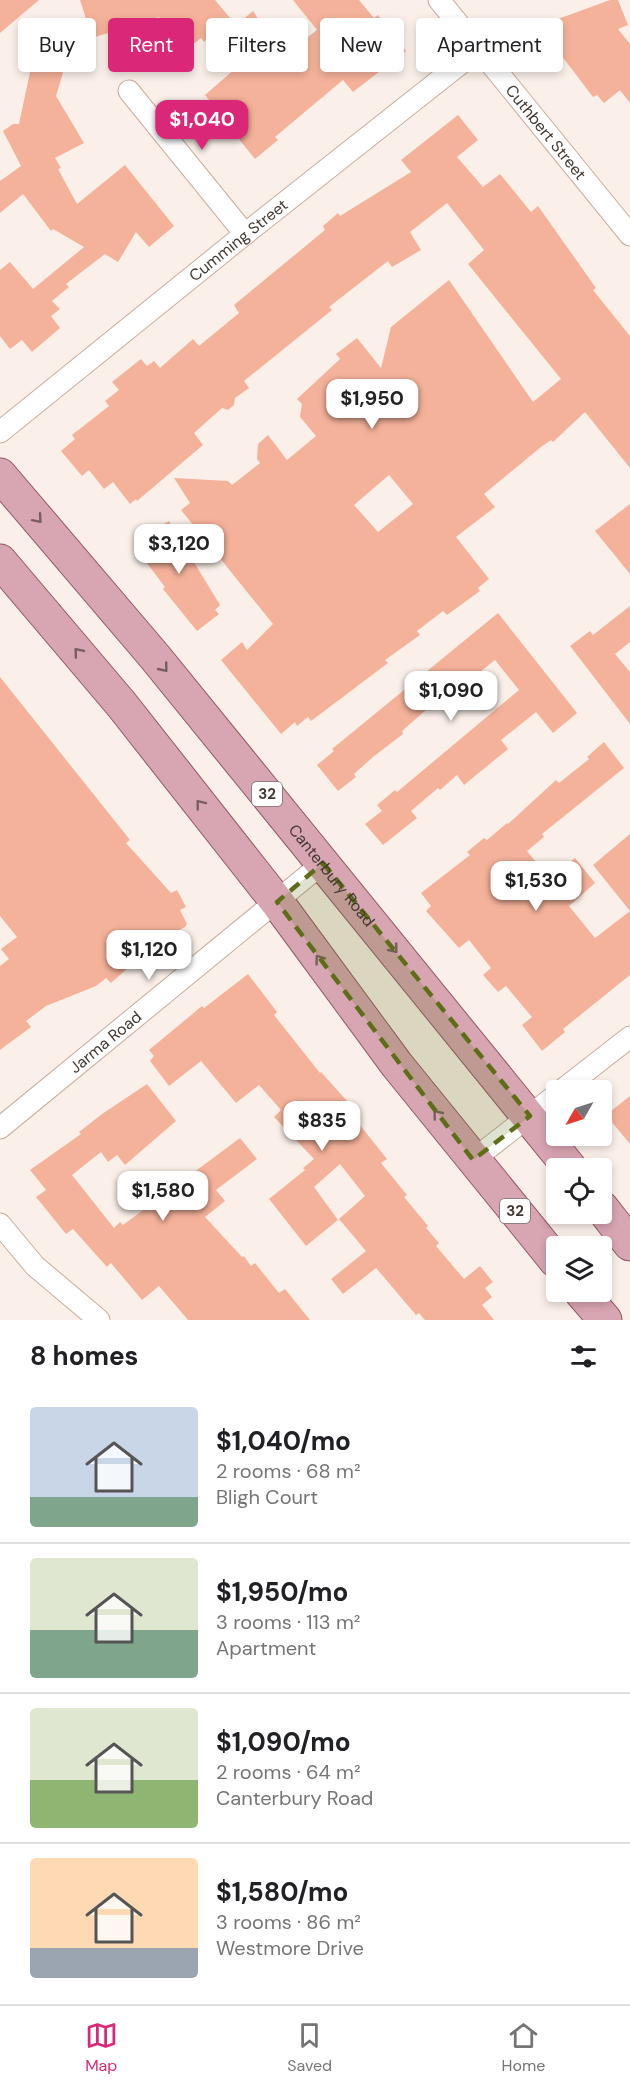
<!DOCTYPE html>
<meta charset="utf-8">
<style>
:root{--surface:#fff;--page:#f2f2f2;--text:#202124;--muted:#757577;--line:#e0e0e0;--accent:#db2777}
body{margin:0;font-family:"DM Sans",sans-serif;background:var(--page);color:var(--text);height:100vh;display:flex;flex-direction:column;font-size:22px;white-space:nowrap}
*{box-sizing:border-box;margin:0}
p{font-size:20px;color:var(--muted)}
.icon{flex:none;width:33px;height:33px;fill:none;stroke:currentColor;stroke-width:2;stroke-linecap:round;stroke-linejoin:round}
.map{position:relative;height:1320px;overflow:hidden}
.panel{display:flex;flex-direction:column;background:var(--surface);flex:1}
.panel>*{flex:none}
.guide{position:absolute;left:18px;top:18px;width:594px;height:54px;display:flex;gap:12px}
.needle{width:39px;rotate:231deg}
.buttons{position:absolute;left:546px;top:1080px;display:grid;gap:12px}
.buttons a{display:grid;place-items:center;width:66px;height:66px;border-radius:6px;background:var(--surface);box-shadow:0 3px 9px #0003;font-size:30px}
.price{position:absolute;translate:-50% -51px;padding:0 14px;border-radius:12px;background:#fff;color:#222;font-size:20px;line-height:39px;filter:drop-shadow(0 2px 3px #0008)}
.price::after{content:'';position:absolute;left:50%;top:36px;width:18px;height:14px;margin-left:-9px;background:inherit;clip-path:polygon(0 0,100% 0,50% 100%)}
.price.current{background:var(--accent);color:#fff}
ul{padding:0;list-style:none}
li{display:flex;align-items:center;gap:18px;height:150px;padding:0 30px}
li+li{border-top:2px solid var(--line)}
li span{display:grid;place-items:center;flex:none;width:168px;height:120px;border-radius:6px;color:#555}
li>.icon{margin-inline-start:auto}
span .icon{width:72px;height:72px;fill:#fffc;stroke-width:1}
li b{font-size:26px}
h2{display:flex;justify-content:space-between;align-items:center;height:72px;padding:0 30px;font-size:26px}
.chip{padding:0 21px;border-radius:6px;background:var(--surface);box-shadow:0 3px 9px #0003;font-size:21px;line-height:54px}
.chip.current{background:var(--accent);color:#fff}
.menu{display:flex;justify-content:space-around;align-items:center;height:84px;border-top:2px solid var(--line);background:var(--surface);font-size:16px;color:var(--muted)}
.menu a{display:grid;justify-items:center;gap:3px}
.menu .current{color:var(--accent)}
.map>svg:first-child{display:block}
.building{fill:#f5b29a;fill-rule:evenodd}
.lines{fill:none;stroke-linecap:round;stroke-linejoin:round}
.minor-casing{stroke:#c7ae9e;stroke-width:23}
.primary-casing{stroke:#935864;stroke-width:35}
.minor{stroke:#fff;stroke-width:21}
.primary{stroke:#d8a5b2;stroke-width:33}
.oneway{stroke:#775f5f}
.marked{fill:#5e6d17;fill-opacity:0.2;stroke:#5e6d17;stroke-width:4.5;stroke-dasharray:12 8;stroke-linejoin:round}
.labels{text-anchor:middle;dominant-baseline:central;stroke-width:6;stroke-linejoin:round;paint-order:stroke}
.shield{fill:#fff;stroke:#7b7470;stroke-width:1.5}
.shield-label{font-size:15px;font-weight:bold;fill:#433932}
.street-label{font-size:16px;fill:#433932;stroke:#fff}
</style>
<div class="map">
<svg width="630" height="1320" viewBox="0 0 630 1320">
<rect width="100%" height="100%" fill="#fbf0e9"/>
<!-- building -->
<g class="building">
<path d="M0 0H39L0 33Z"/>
<path d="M80 0H215L236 25 253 11 283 56 317 30 293 0H359L374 18 378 15 406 51 353 92 343 80 275 137 278 140 255 159 230 128 226 131 215 117 220 113 205 95 236 68 210 36 204 42 201 38 191 46 185 39 179 44 159 17 92 38Z"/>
<path d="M610 0H618L628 25 618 29 630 44V103L620 90 604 103 597 95 593 97 561 55 558 58 536 27Z"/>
<path d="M47 19 79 40 67 59 56 96 84 143 55 158 61 168 58 169 77 204 125 165 174 226 149 247 136 232 118 262 105 254 66 284 69 287 52 301 60 309 51 316 60 328 32 352 22 340 10 349 0 336V270L10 262 33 289 84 247 53 229 51 231 23 194 0 213V181L21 166 3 131 13 124H19L32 63 20 55Z"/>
<path d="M458 115 478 140 457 157 483 187 500 174 531 212 538 206 596 288 593 290 630 336V468L585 412 553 442 551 440 541 447 484 494 495 507 456 537 489 579 478 588 480 591 447 615 443 611 417 631 420 635 385 660 388 663 311 721 308 717 297 726 295 722 281 734 221 660 242 642 247 650 273 624 181 510 190 503 174 478 228 481 232 485 260 463 257 459 258 444 268 435 287 460 316 436 300 417 302 404 297 399 340 359 336 354 357 338 381 368 391 327 449 280 533 402 561 379 468 264 484 250 447 203 410 232 421 250 392 267 388 261 329 307 332 310 244 381 249 388 235 398 234 405 228 410 222 408 194 433 203 445 137 501 136 499 130 504 113 482 104 489 89 470 82 476 61 451 75 439 72 435 109 406 105 401 119 390 112 382 141 359 147 366 154 361 160 368 193 339 199 346 239 313 234 305 325 230 323 226 338 213 340 216 411 172 401 160ZM389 475 413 504 378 532 354 505Z"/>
<path d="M630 504V574L595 531Z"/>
<path d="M169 521 220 605 215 610 219 614 197 631 163 589 165 587 137 550 145 544 141 539 155 527 157 528Z"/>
<path d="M630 606V642L615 654 630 672V724L570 646 590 631 593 635Z"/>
<path d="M498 613 577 713 553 733 536 712 501 740 508 749 464 785 457 775 440 790 438 788 411 811 417 818 383 845 365 824 382 811 377 805 395 790 397 792 519 690 495 660 457 690 455 688 434 703 402 731 403 734 373 757 354 774 356 777 338 791 317 765 334 751 332 749Z"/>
<path d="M0 677 130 840 126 843 171 893 177 890 186 907 180 910 187 924 185 927 141 951 146 958 132 969 129 967 111 983 106 978 96 986 46 1006 26 1021 31 1027 0 1050V966L9 959 1 949 17 937 0 916Z"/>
<path d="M604 742 624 768 542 834 544 837 527 851 549 878 575 858 595 883 569 906 595 938 630 911V975L563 1029 565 1032 542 1051 522 1025 532 1017 506 986 498 992 483 975 491 968 469 940 459 948 426 911 431 906 421 893 470 855 467 852 484 838 487 840 507 823 508 824 556 780 559 783 589 759 587 757Z"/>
<path d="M630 834V911L593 865Z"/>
<path d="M248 974 277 1012 274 1015 320 1073 321 1072 347 1101 343 1104 387 1159 381 1163 407 1195 404 1197 428 1226 426 1228 439 1243 436 1246 464 1279 480 1266 493 1282 485 1288 492 1297 482 1305 494 1320H425L419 1313 416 1315 376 1268 343 1294 331 1279 366 1251 339 1219 365 1196 340 1164 314 1187 338 1220 306 1246 269 1199 305 1170 303 1168 314 1159 274 1117 281 1110 259 1085 236 1103 201 1061 169 1086 150 1061 154 1056 149 1050 202 1006 204 1008Z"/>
<path d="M147 1084 176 1121 125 1165 117 1155 108 1162 101 1152 72 1175 114 1228 120 1222 123 1225 240 1138 257 1159 216 1190 225 1201 205 1217 242 1257 244 1256 251 1266 255 1263 279 1293 285 1289 310 1320H188L159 1286 142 1300 111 1263 107 1267 73 1229 66 1234 36 1197 46 1190 30 1170 81 1134 79 1132 102 1114Z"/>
<path d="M630 1096V1144L606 1115Z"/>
</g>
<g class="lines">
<!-- minor casing -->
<g class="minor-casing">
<g id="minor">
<path id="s1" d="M439 0 630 235"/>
<path d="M129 91 245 234"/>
<path id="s2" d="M0 432 245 234 479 49"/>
<path d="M562 1090 630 1037"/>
<path id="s3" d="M0 1128 323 863"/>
<path d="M473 1160 556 1095"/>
<path d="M0 1224 35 1266 99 1320"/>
</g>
</g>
<!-- primary casing -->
<g class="primary-casing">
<g id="primary">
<path id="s4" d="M0 475 155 657 570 1168"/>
<path d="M0 561 122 705 277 902 397 1065 556 1261"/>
<path d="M602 1208 630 1244"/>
<path d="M581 1292 605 1320"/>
</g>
</g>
<!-- minor -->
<use href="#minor" class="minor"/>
<!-- primary -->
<use href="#primary" class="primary"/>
</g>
<!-- one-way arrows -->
<defs><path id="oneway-chevron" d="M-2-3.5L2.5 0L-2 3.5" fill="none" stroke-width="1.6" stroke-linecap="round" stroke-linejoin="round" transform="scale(1.5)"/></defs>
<g class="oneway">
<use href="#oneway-chevron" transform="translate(38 519) rotate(49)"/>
<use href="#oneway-chevron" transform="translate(78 652) rotate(-130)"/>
<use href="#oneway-chevron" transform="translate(164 668) rotate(51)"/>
<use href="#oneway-chevron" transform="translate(200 804) rotate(-128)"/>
<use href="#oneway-chevron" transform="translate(394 949) rotate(51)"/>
<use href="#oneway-chevron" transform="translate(319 959) rotate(-126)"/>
<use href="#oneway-chevron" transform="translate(437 1114) rotate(-129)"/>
</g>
<!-- marked area -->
<path class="marked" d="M323 863 530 1116 473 1160 277 902Z"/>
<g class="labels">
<!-- shield labels -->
<g class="shield">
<rect x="252" y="782" width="30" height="24" rx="4.5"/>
<rect x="500" y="1199" width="30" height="24" rx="4.5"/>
</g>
<g class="shield-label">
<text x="267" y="794">32</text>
<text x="515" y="1211">32</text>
</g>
<!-- street labels -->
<g class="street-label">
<text stroke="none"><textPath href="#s1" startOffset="170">Cuthbert Street</textPath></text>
<text stroke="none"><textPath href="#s2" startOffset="306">Cumming Street</textPath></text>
<text stroke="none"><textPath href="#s4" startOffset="520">Canterbury Road</textPath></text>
<text stroke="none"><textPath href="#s3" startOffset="136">Jarma Road</textPath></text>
</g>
</g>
</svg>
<div class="buttons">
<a><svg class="needle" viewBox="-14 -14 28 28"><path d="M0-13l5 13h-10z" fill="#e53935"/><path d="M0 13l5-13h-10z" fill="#757577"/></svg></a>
<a><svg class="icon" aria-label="locate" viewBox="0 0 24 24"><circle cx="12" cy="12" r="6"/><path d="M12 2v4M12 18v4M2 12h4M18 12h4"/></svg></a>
<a><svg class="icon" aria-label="layers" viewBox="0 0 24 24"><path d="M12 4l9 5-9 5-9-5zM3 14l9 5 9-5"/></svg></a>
</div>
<b class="price current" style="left:202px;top:151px">$1,040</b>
<b class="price" style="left:372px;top:430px">$1,950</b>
<b class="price" style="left:179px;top:575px">$3,120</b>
<b class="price" style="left:451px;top:722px">$1,090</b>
<b class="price" style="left:536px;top:912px">$1,530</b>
<b class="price" style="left:149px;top:981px">$1,120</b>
<b class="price" style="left:322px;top:1152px">$835</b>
<b class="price" style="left:163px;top:1222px">$1,580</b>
<div class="guide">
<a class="chip">Buy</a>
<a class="chip current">Rent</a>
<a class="chip">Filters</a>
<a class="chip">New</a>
<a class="chip">Apartment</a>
</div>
</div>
<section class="panel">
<h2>8 homes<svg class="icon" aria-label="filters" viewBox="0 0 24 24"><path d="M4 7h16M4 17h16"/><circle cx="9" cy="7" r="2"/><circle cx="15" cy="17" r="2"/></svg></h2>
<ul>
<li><span style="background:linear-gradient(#c9d6e8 75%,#7fa58c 0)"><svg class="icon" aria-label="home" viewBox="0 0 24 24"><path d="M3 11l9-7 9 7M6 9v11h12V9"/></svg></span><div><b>$1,040/mo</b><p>2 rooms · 68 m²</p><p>Bligh Court</p></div></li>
<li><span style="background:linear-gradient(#dfe7d0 60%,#7fa58c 0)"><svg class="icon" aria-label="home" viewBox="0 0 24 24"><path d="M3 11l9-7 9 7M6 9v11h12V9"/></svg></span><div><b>$1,950/mo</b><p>3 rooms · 113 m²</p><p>Apartment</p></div></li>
<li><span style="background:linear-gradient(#dfe7d0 60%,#8fb573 0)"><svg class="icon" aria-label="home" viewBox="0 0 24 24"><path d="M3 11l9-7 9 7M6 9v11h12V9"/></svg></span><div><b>$1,090/mo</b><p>2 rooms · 64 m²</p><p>Canterbury Road</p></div></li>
<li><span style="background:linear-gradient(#ffd9b3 75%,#9aa5b1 0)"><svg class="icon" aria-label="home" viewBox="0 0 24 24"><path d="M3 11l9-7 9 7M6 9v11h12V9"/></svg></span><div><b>$1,580/mo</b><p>3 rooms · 86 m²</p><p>Westmore Drive</p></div></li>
</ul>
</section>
<nav class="menu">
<a class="current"><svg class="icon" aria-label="map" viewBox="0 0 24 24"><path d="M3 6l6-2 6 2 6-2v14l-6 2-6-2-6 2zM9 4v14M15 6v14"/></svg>Map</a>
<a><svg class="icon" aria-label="saved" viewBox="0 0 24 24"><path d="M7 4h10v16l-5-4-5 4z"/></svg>Saved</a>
<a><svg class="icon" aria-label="home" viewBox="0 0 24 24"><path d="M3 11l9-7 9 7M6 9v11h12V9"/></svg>Home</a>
</nav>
